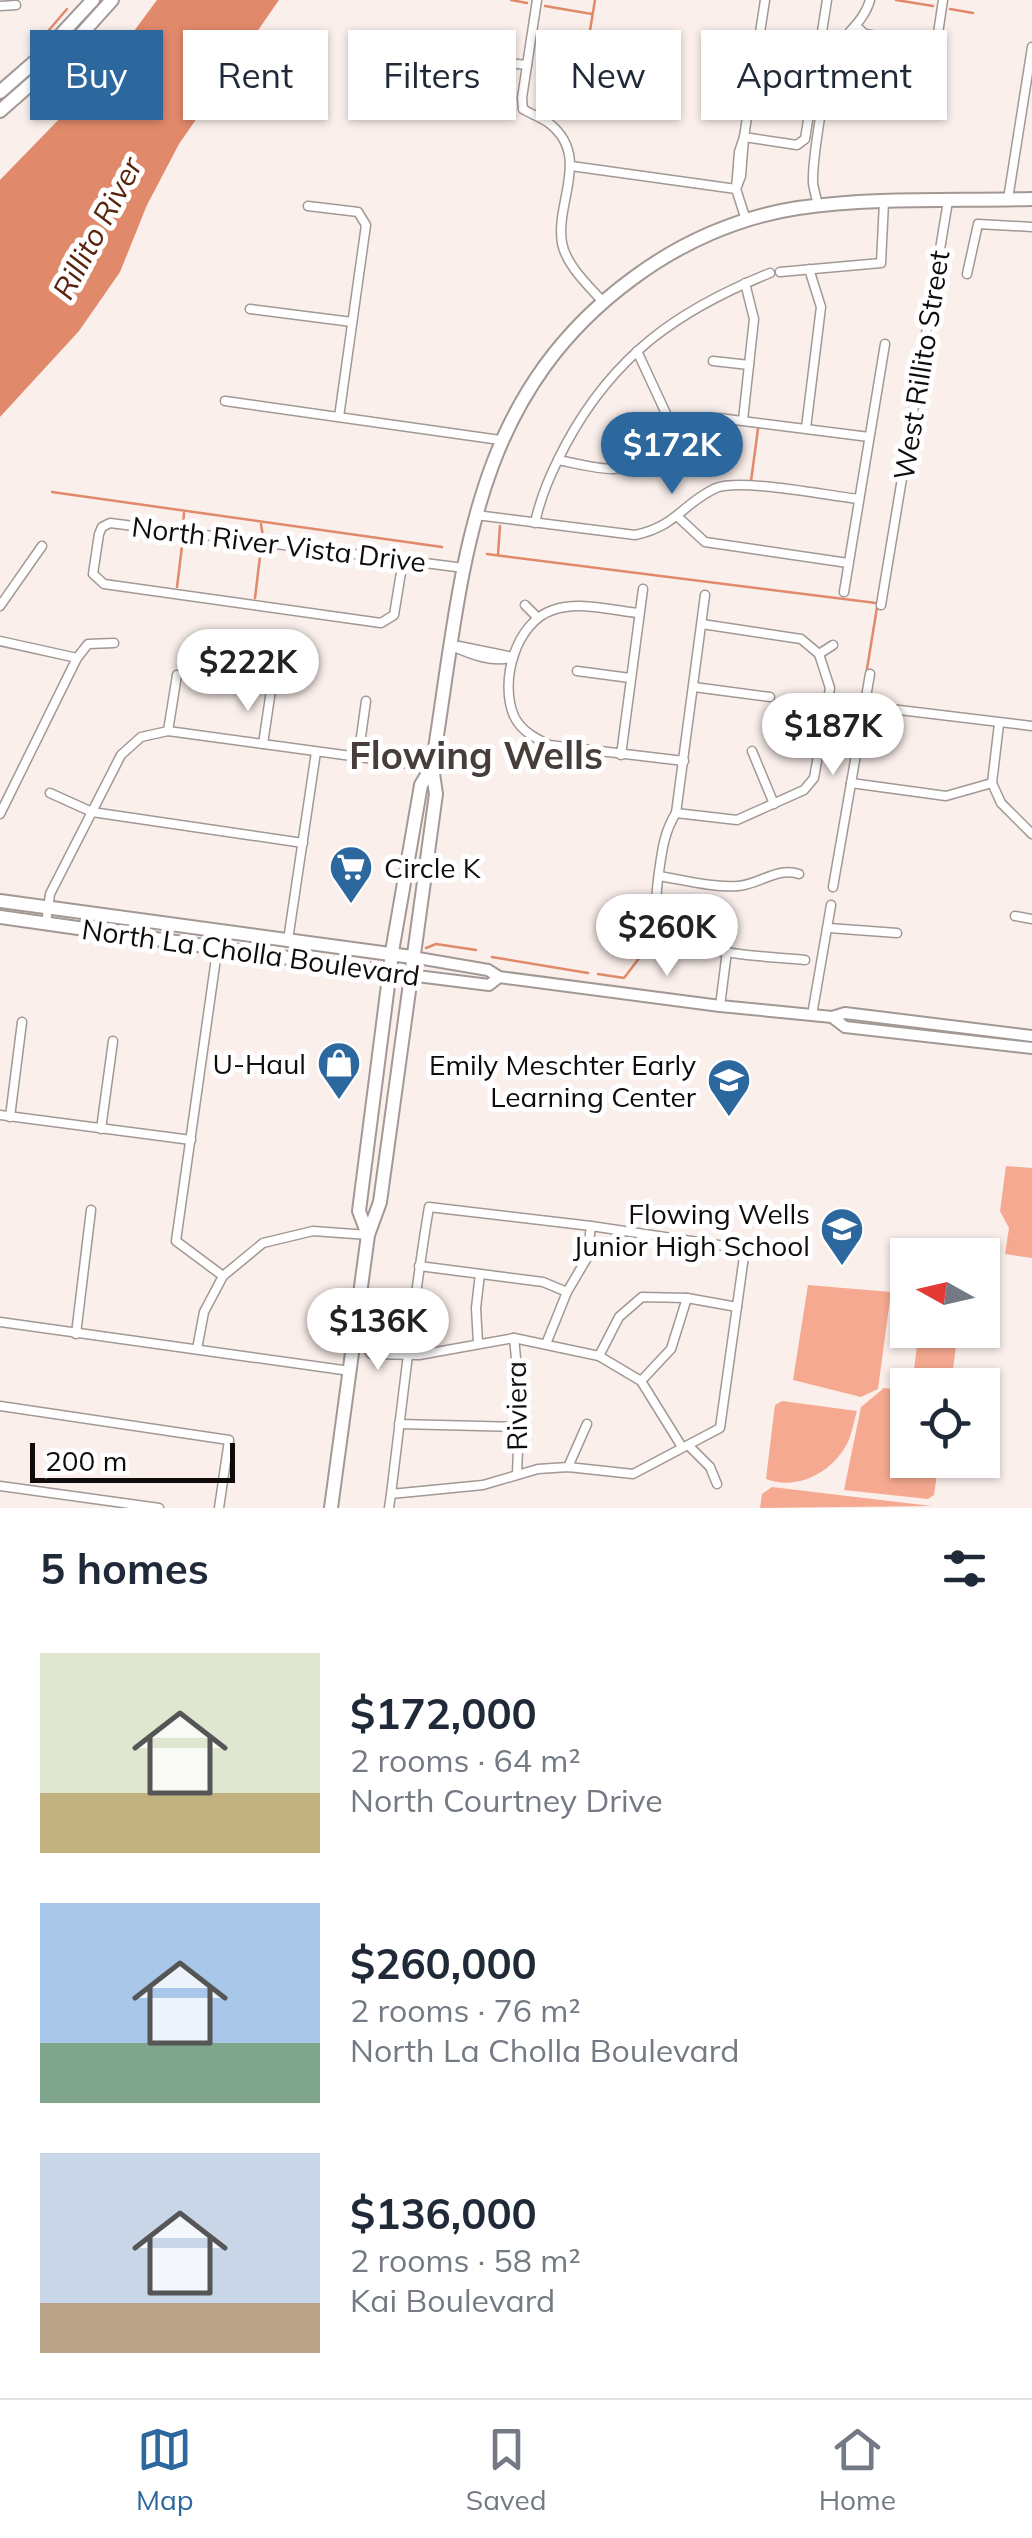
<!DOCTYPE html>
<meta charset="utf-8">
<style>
:root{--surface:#fff;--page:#f6f6f7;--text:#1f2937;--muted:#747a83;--line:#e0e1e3;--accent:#2c679e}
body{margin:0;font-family:Mulish,sans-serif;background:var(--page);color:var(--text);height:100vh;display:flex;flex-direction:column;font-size:38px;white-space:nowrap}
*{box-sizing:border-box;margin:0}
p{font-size:32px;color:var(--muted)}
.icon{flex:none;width:55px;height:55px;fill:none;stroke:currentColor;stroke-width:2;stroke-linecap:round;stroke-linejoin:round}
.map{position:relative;height:1508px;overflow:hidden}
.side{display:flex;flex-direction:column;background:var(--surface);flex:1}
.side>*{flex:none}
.hud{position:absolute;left:30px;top:30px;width:972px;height:90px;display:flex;gap:20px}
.needle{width:65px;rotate:278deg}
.buttons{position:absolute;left:890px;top:1238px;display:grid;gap:20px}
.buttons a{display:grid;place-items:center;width:110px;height:110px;border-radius:0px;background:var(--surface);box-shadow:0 2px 8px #0004;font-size:50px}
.scale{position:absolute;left:30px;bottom:25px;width:205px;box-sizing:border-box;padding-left:10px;border:5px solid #100c0b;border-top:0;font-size:28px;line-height:35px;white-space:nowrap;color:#100c0b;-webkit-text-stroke:8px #fff;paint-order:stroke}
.price{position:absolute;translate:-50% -85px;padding:0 22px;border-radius:35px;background:#fff;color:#222;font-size:32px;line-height:65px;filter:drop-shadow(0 2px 5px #0008)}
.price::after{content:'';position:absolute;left:50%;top:60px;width:30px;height:22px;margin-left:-15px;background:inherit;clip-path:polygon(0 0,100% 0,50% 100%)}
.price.on{background:var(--accent);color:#fff}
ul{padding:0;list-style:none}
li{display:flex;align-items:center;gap:30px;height:250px;padding:0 40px}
li span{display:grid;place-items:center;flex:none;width:280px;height:200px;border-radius:0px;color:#555}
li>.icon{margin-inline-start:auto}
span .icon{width:120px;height:120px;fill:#fffc;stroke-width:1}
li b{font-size:42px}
h2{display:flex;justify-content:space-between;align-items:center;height:120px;padding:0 40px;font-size:42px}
.chip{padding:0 35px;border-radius:0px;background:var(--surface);box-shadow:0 2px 8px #0004;font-size:35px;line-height:90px}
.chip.on{background:var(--accent);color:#fff}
.tab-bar{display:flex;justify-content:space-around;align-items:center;height:140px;border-top:2px solid var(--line);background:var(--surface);font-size:28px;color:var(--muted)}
.tab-bar a{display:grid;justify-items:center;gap:5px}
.tab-bar .on{color:var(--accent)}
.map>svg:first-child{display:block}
.green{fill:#f5a990}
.water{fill:#e1896b}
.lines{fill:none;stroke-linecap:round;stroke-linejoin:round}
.stream{stroke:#e1896b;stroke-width:2.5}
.minor-casing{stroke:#a29894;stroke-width:11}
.tertiary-casing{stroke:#a29894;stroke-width:14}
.primary-casing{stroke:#a29894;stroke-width:16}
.minor{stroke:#fff;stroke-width:8}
.tertiary{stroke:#fff;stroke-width:10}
.primary{stroke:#fff;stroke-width:12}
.labels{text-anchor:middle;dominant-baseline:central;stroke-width:10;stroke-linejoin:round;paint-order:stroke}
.street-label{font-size:28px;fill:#100c0b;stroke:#fff}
.poi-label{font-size:28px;fill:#100c0b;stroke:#fff;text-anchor:end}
.water-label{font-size:30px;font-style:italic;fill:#5a230e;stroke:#fff}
.district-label{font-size:38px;font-weight:bold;fill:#473e3b;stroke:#fff}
</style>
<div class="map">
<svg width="1032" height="1508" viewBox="0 0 1032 1508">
<rect width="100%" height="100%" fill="#faefeb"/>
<!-- green -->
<g class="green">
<path d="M1006 1166 1032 1168V1258L1005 1254 1009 1228 1000 1211Z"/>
<path d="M808 1285 891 1292 878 1389 861 1397 793 1380Z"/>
<path d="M919 1330H958L951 1385H912Z"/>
<path d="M884 1388 907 1391 908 1460H939L934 1495 928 1499 844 1490 861 1407Z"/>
<path d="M782 1401 857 1411C854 1421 852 1433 848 1442 833 1472 798 1491 766 1479L775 1405Z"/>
<path d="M772 1487 931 1506 760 1508 762 1494Z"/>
</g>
<!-- water -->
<path class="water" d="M157 0H279L179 144 147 205 120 272 79 331 0 417V180L100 77Z"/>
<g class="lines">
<!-- stream -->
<g class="stream">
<path d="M511 0 527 3"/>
<path d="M896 0 933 6"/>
<path d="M545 6 592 14"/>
<path d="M950 9 973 13"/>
<path d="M43 37 67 9"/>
<path d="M583 73 595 0"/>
<path d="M751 481 758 429"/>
<path d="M52 492 442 547"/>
<path d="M261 524 263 537"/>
<path d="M183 526 184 513"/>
<path d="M487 554 876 603"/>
<path d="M498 554 500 526"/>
<path d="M177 587 183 538"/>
<path d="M255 598 261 548"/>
<path d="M866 675 908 417"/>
<path d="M426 948 436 944 476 950"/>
<path d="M492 957 588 973"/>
<path d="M598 974 624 978 650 944"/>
</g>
<!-- minor casing -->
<g class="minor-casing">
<g id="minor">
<path d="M765 0 744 137 797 145 805 139 827 0"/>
<path d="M0 6 16 5"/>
<path d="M856 26 865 34 935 46"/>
<path d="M461 67 480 60 527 65"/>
<path d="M931 80 943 0"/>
<path d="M523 109C532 115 542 117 550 124 591 157 555 202 562 243 566 265 588 285 602 301"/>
<path d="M523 109 522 98 537 0"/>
<path d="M744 137 741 176 736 189 739 152Z"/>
<path d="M571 166 736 189 746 220"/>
<path d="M1008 199 1032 47"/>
<path d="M308 206 358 212 366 225 339 417"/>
<path d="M818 206C817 199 814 191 813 183 812 162 826 70 835 51 846 32 864 22 870 0"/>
<path d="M780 272 881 263 884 202"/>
<path d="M967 274 978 224 1032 227"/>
<path d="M250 309 352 322"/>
<path d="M637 351 676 435"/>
<path d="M713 361 749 365"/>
<path d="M225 401 500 440"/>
<path d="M743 420 754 319 745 283"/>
<path d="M806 428 821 307 809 269"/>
<path d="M558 460C575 463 595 469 613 469 639 469 655 450 675 436 688 427 703 422 719 418L869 437"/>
<path d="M476 515 635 535C677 526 683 503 716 488 741 478 829 496 859 499"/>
<path d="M678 517 705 542 848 563"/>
<path d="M535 523C541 494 553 469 566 444 614 355 678 310 770 273"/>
<path d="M403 560 394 615 381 623 104 584 93 574 99 534 102 527 110 523 464 568"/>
<path d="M844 592 885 344"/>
<path d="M705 595 676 813C664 832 662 851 659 872 657 887 654 905 661 918 681 958 765 955 805 960"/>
<path d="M525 605 537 617"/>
<path d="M881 605 948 201"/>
<path d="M0 606 42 546"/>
<path d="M638 613C611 610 579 601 553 610 516 622 499 681 514 716 521 731 535 738 549 745L684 761"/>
<path d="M0 641 77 658"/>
<path d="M452 646C470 654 494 664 513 657"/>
<path d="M459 646 513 657"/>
<path d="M819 654 833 645"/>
<path d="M577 671 630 678"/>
<path d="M694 687 770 697"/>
<path d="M866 706 1032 726"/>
<path d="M168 731 177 675"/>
<path d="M263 744 271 690"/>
<path d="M752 751 774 804"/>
<path d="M621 755 643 589"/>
<path d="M358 758 366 701"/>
<path d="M851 783 946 796 992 783 1001 803 1032 834"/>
<path d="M992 783 999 724"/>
<path d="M50 793 92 812 303 843"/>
<path d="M676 813 737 820 804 790 814 778 830 688 819 654 801 639 702 624"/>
<path d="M0 814 77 658 88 644 114 643"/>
<path d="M659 876C684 880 713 888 738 886 761 884 776 867 799 874"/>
<path d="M833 887 870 674"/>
<path d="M1015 916 1032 919"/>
<path d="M46 923 50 894 121 755 141 737 168 731 432 767"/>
<path d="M829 928 897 933"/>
<path d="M220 930 176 1241 223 1276"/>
<path d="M288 940 316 752"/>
<path d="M720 1006 727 951"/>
<path d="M812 1015 831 905"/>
<path d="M0 1115 191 1140"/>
<path d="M10 1117 22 1022"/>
<path d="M101 1129 113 1041"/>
<path d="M419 1266 543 1282 567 1292"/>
<path d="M0 1322 350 1371"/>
<path d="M76 1334 91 1210"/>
<path d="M514 1338 520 1398 517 1474"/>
<path d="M478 1343 476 1308 480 1274"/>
<path d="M546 1344 567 1292 587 1258 591 1226"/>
<path d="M353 1346 395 1345 401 1353"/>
<path d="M366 1347 371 1354 419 1355 514 1338 599 1356 641 1381 682 1447"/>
<path d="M197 1349 204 1312 223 1276 263 1243 313 1231 368 1235"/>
<path d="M599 1356 619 1317 642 1297 687 1298 737 1307"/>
<path d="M641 1381 671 1349 687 1298"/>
<path d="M0 1406 229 1440 219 1508"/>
<path d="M399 1424 519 1427"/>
<path d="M689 1446 710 1467 717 1484"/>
<path d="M568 1467 587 1424"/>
<path d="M0 1486 159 1508"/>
<path d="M389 1508 391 1494C403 1398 413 1302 429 1207L591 1226 745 1249 720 1428 633 1474 568 1467 538 1469 483 1485 391 1494"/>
</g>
</g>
<!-- tertiary casing -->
<g class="tertiary-casing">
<g id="tertiary">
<path d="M412 957 488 970 499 977 720 1006 832 1017 845 1013 1032 1036"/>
<path d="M409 975 489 985 499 977"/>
<path d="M832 1017 845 1027 1032 1048"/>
</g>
</g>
<!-- primary casing -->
<g class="primary-casing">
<g id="primary">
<path d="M0 92 40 57 93 0"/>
<path d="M0 111 58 60 112 0"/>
<path d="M0 901 412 957"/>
<path d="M0 917 409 975"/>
<path d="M368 1235 359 1211 393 946 421 785 432 767"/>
<path d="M331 1508 368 1235 380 1202 436 794 432 767C463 579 465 402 632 279 680 243 738 217 798 208 874 197 955 201 1032 199"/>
</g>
</g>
<!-- minor -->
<use href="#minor" class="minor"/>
<!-- tertiary -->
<use href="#tertiary" class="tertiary"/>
<!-- primary -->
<use href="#primary" class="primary"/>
</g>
<!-- icons -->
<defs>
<g id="supermarket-pin" transform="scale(2.25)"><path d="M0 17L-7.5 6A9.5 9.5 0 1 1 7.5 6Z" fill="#2c679e" stroke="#fff"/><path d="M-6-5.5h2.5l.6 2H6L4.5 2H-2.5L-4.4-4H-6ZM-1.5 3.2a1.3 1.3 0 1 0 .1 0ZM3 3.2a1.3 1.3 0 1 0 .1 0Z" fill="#fff"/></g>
<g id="shop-pin" transform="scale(2.25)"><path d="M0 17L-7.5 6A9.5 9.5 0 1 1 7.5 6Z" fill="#2c679e" stroke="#fff"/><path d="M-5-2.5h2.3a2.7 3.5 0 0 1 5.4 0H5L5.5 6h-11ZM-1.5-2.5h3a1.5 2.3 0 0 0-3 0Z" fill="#fff"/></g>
<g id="school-pin" transform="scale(2.25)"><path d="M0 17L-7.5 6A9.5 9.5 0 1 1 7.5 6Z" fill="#2c679e" stroke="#fff"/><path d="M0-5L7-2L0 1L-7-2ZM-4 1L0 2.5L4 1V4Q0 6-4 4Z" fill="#fff"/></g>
</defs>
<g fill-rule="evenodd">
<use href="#supermarket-pin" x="351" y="867"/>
<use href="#shop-pin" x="339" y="1063"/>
<use href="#school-pin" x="729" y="1080"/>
<use href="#school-pin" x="842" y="1229"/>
</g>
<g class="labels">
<!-- street labels -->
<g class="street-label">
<text transform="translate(921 365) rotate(-81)">West Rillito Street</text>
<text transform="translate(279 544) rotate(7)">North River Vista Drive</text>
<text transform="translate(251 952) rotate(8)">North La Cholla Boulevard</text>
<text transform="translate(516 1406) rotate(-91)">Riviera</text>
</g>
<!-- poi labels -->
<g class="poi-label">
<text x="384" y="867" text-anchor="start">Circle K</text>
<text x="306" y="1063">U-Haul</text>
<text x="696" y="1064">Emily Meschter Early<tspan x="696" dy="32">Learning Center</tspan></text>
<text x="810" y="1213">Flowing Wells<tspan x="810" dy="32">Junior High School</tspan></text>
</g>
<!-- water labels -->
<g class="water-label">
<text transform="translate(97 228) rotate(-62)">Rillito River</text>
</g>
<!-- district labels -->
<g class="district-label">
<text x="476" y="755">Flowing Wells</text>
</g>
</g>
</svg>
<div class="buttons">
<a><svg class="needle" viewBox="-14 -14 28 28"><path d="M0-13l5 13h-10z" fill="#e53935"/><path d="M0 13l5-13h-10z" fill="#747a83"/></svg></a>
<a><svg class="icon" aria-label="locate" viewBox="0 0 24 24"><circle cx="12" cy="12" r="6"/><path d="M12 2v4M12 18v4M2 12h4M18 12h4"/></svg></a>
</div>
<div class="scale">200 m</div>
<b class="price on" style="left:672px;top:497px">$172K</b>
<b class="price" style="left:248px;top:714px">$222K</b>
<b class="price" style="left:833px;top:778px">$187K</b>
<b class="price" style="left:667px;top:979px">$260K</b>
<b class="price" style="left:378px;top:1373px">$136K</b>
<div class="hud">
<a class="chip on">Buy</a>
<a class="chip">Rent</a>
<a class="chip">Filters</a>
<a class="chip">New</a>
<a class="chip">Apartment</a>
</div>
</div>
<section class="side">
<h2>5 homes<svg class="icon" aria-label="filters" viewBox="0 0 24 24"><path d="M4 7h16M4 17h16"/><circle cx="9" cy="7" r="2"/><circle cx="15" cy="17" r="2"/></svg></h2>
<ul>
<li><span style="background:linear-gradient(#dfe7d0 70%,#c2b280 0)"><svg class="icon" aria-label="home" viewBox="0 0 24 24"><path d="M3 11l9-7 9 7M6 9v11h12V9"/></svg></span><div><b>$172,000</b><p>2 rooms · 64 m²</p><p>North Courtney Drive</p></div></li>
<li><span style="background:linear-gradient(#a9c7e8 70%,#7fa58c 0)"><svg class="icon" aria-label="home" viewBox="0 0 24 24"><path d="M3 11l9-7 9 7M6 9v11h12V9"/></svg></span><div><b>$260,000</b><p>2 rooms · 76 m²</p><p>North La Cholla Boulevard</p></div></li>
<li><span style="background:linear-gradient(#c9d6e8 75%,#b9a48a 0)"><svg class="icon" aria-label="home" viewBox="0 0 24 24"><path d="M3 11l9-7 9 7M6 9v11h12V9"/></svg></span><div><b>$136,000</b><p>2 rooms · 58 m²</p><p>Kai Boulevard</p></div></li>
</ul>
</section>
<nav class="tab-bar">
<a class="on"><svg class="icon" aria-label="map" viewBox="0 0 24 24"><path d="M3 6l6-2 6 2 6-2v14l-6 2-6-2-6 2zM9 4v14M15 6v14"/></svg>Map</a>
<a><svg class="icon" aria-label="saved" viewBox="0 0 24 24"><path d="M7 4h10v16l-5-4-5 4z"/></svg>Saved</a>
<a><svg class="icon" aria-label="home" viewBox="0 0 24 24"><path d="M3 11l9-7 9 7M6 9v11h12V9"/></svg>Home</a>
</nav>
